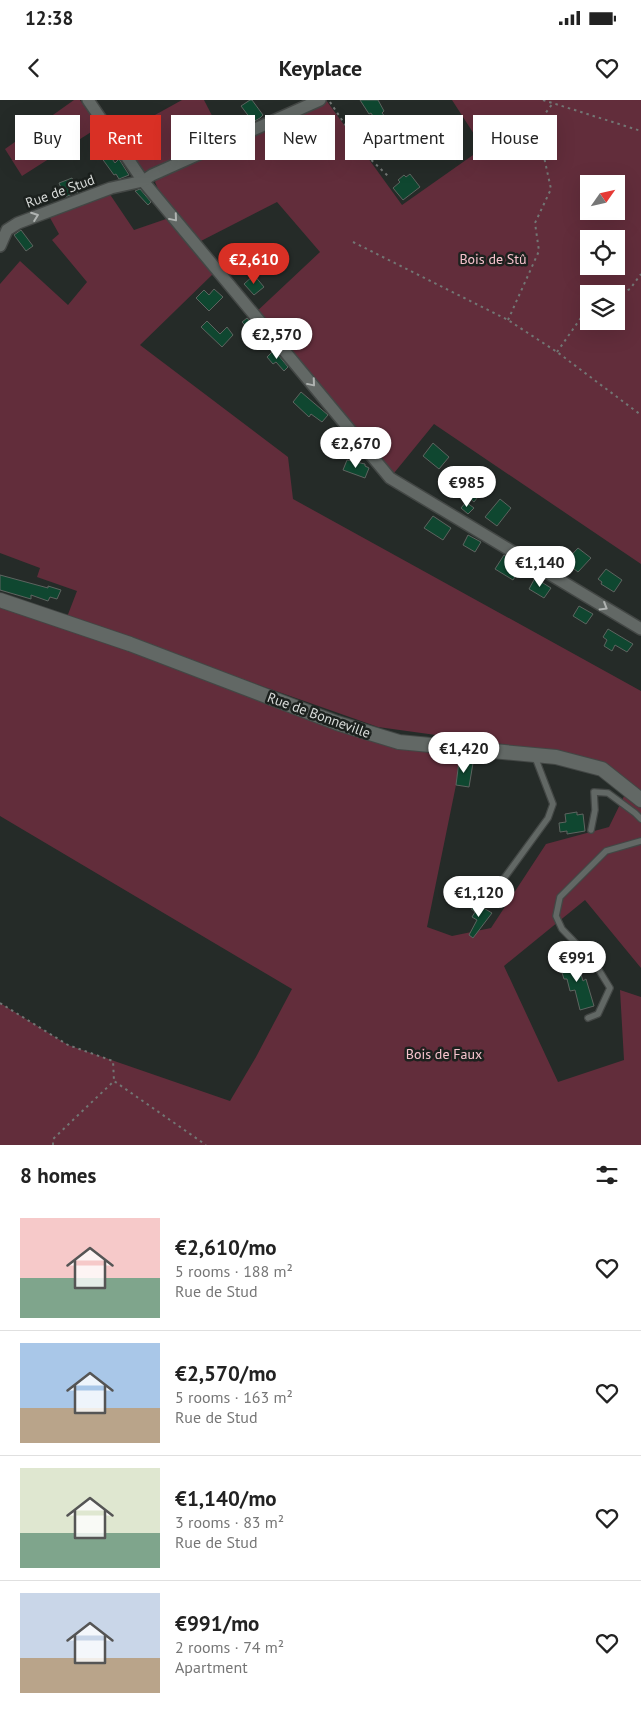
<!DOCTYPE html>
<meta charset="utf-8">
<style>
:root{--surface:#fff;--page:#f6f6f6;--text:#222;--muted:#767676;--line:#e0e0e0;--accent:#d93025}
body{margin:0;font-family:"PT Sans",sans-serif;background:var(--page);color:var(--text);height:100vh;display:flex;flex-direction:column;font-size:19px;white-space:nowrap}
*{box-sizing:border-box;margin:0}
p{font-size:16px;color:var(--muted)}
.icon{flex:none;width:28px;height:28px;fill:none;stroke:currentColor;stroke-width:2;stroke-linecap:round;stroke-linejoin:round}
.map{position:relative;height:1045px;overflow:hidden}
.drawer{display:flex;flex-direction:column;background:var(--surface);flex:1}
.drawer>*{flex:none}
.banner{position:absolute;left:15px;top:15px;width:611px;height:45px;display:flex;gap:10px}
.needle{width:32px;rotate:56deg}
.controls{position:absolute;left:580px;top:75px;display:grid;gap:10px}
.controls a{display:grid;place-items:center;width:45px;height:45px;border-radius:0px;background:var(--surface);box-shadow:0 5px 20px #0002;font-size:25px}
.price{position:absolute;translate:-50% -42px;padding:0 11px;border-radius:18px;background:#fff;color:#222;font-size:16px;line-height:32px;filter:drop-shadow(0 1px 2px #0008)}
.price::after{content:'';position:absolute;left:50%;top:30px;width:15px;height:11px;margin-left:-8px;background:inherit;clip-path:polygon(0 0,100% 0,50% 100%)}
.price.active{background:var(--accent);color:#fff}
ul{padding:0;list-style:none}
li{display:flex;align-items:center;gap:15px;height:125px;padding:0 20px}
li+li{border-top:1px solid var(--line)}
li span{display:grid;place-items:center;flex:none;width:140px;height:100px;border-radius:0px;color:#555}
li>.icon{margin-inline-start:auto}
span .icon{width:60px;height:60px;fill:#fffc;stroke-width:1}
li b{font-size:21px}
h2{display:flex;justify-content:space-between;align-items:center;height:60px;padding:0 20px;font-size:21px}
.pill{padding:0 18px;border-radius:0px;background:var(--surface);box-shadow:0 5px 20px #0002;font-size:18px;line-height:45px}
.pill.active{background:var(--accent);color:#fff}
.status{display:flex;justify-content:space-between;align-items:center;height:35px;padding:0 25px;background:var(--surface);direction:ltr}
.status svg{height:14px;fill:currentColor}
header{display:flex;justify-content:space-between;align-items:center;height:65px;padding:0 20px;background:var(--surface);font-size:22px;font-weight:800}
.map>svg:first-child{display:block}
.green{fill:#622d3b;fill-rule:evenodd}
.building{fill:#0f4730;stroke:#5e6460}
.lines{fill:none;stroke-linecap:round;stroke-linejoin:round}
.service-casing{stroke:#434745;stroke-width:8}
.minor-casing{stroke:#434745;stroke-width:14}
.tertiary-casing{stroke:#434745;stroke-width:16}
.path{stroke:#727674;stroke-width:2;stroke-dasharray:2.5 4;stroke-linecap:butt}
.service{stroke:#626865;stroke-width:5.5}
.minor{stroke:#626865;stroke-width:11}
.tertiary{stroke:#626865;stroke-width:14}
.oneway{stroke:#afb3b1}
.labels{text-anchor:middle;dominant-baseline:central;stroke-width:5;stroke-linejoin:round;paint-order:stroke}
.street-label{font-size:14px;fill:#d9dcda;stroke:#1c211e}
.park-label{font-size:14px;fill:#f7c4ce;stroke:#1c211e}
</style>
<div class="status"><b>12:38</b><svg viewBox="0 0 49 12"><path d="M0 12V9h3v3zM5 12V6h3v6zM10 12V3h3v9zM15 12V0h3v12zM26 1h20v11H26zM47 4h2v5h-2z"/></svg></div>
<header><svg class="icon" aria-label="back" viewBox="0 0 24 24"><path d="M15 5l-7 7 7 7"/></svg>Keyplace<svg class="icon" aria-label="heart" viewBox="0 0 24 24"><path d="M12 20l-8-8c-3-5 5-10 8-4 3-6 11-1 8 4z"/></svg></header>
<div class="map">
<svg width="641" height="1045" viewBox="0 0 641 1045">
<rect width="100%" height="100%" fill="#252b28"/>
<!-- green -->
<g class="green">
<path d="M74 0H80L99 27 22 76 5 49Z"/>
<path d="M182 0H204L224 39 146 75 117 36Z"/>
<path d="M326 0 402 105 483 48 452 0H641V464L434 324 390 378 254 214 320 152 277 102 197 143 161 96 155 82 160 74ZM589 84H616V111H589ZM589 139H616V166H589ZM589 194H616V221H589Z"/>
<path d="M109 93 134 130 169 118 214 173 140 245 288 357 293 399 641 591V694L613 671 572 654 378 627 67 517 77 491 37 477 40 468 0 453V184L20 161 68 205 87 182 52 140 59 134 49 116Z"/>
<path d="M0 505 337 623 460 648 456 685 427 827 452 836 491 828 546 744 609 727 626 692 641 704V868L585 800 504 866 558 982 624 960 620 890 641 897V1045H0V903L68 945 230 1001 256 957 292 889 0 716Z"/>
</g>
<!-- building -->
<g class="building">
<path d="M250 0H252L263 15 260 18 253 22 241 6Z"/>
<path d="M360 0H378L384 11 382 13 394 28 388 33 381 24H378L371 13 369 14Z"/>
<path d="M108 53 115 63 119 59 129 75 119 79 116 74 114 75 101 57Z"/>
<path d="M410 74 420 87 403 100 393 88 400 82 398 80 404 75 406 77Z"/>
<path d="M72 78 78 92 65 97 59 83Z"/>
<path d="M140 89 151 102 148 105 135 91Z"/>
<path d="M21 130 33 146 26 151 14 135Z"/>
<path d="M231 148 242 161 232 169 223 155Z"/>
<path d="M254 175 264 187 254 195 244 184Z"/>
<path d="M214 189 223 197 209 211 196 198 204 190 209 195Z"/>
<path d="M247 218 260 233 257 238 242 222Z"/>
<path d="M207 221 220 234 227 227 233 235 222 247 201 227Z"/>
<path d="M274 250 288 267 284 271 276 262 273 264 267 257Z"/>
<path d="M301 292 328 315 322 322 311 314 309 317 293 302Z"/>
<path d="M433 343 449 357 439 369 423 356Z"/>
<path d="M347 360 365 364V366L369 368 365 378 343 370Z"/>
<path d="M462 371 484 389 474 402 452 383Z"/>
<path d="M500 399 511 408 497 426 485 417Z"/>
<path d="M466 402 474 408 468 414 461 408Z"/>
<path d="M433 416 451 428 443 440 424 428Z"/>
<path d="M468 435 481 442 475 452 463 445Z"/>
<path d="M578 448 591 458 578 472 565 462Z"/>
<path d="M504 455 510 460 509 461 520 469 513 480 495 469Z"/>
<path d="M606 469 622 480 614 492 601 484 602 482 598 479Z"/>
<path d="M0 475 48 488V486L61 490 57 499 50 497 48 501 31 495V499L0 490Z"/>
<path d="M535 478 551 488 544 498 529 489Z"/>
<path d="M579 506 593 514 586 524 573 516Z"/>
<path d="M608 529 633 544 627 552 615 545 612 551 604 546 607 540 603 537Z"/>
<path d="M459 661 473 663 469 687 456 685Z"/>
<path d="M577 712V715L583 714 585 731 567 734V731L560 732 559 723 566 722 565 714Z"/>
<path d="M475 803 492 813 473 838 469 835 477 820 472 817 475 812 471 809Z"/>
<path d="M576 858 583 881 586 879 594 906 580 910 575 890 570 891 567 879H564L559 863Z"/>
</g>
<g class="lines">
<!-- service casing -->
<g class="service-casing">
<g id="service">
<path d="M591 730 595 710 594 692 608 693 635 713 641 719"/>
<path d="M486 803 548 718 553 704 535 657"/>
<path d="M588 918 598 914 610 888 594 862 562 829 556 816 560 797 606 751 641 741"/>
</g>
</g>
<!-- minor casing -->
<g class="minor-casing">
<g id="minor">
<path d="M88 0 143 81 390 378 641 529"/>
<path d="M0 146 7 130 18 123 111 88 143 81 152 75 320 0"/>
</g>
</g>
<!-- tertiary casing -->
<g class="tertiary-casing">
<path id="tertiary" d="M0 500 130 544 337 623 399 642 556 657 602 669 641 700"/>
</g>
<!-- path -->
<g class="path">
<path d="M543 0 641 31"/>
<path d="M330 2 364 53 390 78"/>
<path d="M353 142 508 220 557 252 641 315"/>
<path d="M616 196 630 189 641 174"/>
<path d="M508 220 539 151 535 123 551 89 539 34 542 18 553 3"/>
<path d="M557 252 585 212 589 210"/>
<path d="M0 903 68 945 113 961 114 981"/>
<path d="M53 1045V1039L114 981 206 1045"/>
</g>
<!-- service -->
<use href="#service" class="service"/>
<!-- minor -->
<use href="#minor" class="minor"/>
<!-- tertiary -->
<use href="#tertiary" class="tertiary"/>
</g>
<!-- one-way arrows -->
<defs><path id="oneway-chevron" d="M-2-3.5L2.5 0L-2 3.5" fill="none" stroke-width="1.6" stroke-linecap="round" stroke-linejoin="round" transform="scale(1.25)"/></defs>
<g class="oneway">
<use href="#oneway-chevron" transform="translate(35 116) rotate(-20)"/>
<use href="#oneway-chevron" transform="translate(174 118) rotate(50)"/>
<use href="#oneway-chevron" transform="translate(312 283) rotate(50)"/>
<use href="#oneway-chevron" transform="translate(604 507) rotate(31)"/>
</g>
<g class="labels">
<!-- street labels -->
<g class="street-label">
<text transform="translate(60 91) rotate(-20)">Rue de Stud</text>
<text transform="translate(319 615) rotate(20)">Rue de Bonneville</text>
</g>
<!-- park labels -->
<g class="park-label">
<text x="493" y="159">Bois de Stû</text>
<text x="444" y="954">Bois de Faux</text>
</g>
</g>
</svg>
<div class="controls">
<a><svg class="needle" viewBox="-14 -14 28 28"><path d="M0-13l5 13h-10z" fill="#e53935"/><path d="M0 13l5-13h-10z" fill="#767676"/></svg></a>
<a><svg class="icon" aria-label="locate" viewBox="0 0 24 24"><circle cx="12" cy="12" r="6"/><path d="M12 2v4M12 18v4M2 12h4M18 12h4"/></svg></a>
<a><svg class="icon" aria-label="layers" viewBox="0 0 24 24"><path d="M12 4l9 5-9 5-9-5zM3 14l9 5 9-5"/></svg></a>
</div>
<b class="price active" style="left:254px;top:185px">€2,610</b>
<b class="price" style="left:277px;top:260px">€2,570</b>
<b class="price" style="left:356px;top:369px">€2,670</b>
<b class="price" style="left:467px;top:408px">€985</b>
<b class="price" style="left:540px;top:488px">€1,140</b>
<b class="price" style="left:464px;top:674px">€1,420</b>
<b class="price" style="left:479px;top:818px">€1,120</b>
<b class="price" style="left:577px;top:883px">€991</b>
<div class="banner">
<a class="pill">Buy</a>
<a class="pill active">Rent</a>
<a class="pill">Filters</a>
<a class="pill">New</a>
<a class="pill">Apartment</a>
<a class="pill">House</a>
</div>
</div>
<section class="drawer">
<h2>8 homes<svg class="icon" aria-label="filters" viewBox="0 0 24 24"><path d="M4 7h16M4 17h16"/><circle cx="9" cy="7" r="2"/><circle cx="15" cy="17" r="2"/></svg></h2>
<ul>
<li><span style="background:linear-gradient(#f6c9c9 60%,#7fa58c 0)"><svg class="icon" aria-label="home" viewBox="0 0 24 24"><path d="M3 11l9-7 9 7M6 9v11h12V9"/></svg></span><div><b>€2,610/mo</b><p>5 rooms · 188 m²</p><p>Rue de Stud</p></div><svg class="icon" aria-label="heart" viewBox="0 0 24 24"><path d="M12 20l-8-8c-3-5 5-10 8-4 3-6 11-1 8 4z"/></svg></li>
<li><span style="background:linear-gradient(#a9c7e8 65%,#b9a48a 0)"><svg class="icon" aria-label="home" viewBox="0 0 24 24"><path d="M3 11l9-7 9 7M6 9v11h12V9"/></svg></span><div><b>€2,570/mo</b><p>5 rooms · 163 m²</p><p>Rue de Stud</p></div><svg class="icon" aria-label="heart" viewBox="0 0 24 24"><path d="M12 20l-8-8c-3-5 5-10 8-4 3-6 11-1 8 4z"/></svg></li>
<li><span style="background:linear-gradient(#dfe7d0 65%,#7fa58c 0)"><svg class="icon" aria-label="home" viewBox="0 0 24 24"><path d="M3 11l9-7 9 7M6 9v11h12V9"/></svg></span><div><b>€1,140/mo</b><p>3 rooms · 83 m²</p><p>Rue de Stud</p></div><svg class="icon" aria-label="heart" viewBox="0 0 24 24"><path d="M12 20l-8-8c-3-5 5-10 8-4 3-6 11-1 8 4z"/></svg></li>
<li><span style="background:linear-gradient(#c9d6e8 65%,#b9a48a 0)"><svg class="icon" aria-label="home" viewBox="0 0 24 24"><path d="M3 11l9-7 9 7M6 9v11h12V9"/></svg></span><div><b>€991/mo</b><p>2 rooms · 74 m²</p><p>Apartment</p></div><svg class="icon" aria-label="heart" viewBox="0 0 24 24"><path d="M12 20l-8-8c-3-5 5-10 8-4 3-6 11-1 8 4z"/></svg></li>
</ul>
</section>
